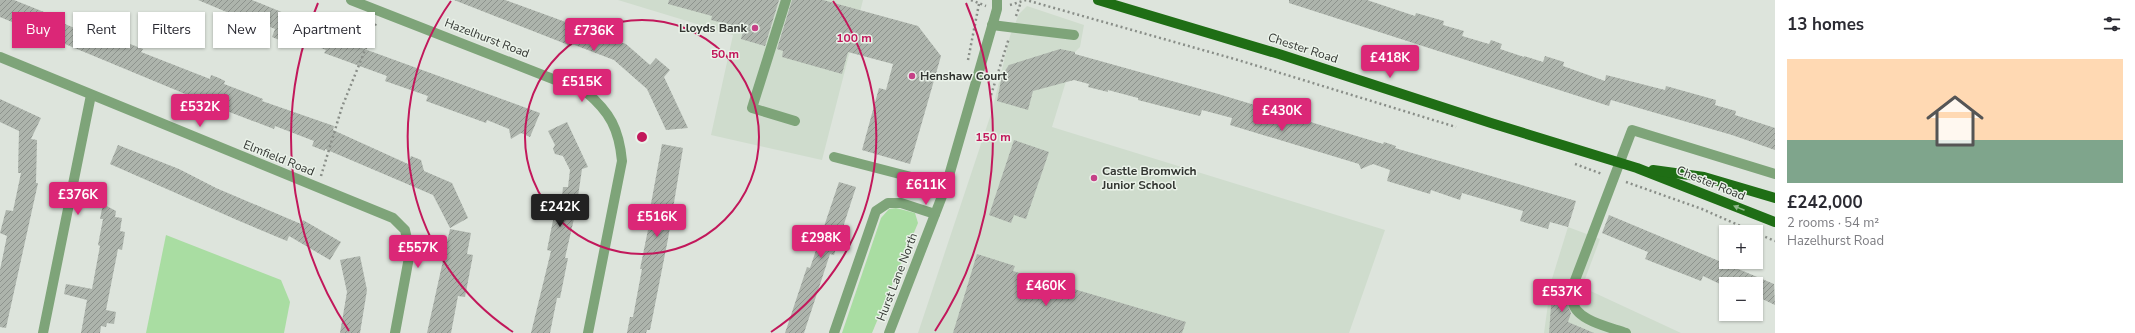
<!DOCTYPE html>
<meta charset="utf-8">
<style>
:root{--surface:#fff;--page:#f2f2f3;--text:#2b2b33;--muted:#7c7c81;--accent:#db2777}
body{margin:0;font-family:"Nunito Sans",sans-serif;background:var(--page);color:var(--text);height:100vh;display:flex;flex-direction:column;font-size:15px;white-space:nowrap}
*{box-sizing:border-box;margin:0}
p{font-size:13px;color:var(--muted)}
.icon{flex:none;width:22px;height:22px;fill:none;stroke:currentColor;stroke-width:2;stroke-linecap:round;stroke-linejoin:round}
.map{position:relative;flex:1;overflow:hidden}
.panel{display:flex;flex-direction:column;background:var(--surface);width:360px}
.panel>*{flex:none}
.hud{position:absolute;left:12px;top:12px;width:380px;height:36px;display:flex;gap:8px}
.controls{position:absolute;left:1719px;top:225px;display:grid;gap:8px}
.controls a{display:grid;place-items:center;width:44px;height:44px;border-radius:0px;background:var(--surface);box-shadow:0 1px 3px #0004;font-size:20px}
.price{position:absolute;translate:-50% -34px;padding:0 9px;border-radius:4px;background:var(--accent);color:#fff;font-size:13px;line-height:26px;filter:drop-shadow(0 1px 2px #0008)}
.price::after{content:'';position:absolute;left:50%;top:24px;width:12px;height:9px;margin-left:-6px;background:inherit;clip-path:polygon(0 0,100% 0,50% 100%)}
.price.current{background:#222;color:#fff}
ul{padding:0;list-style:none}
li{display:grid;align-content:center;gap:8px;height:212px;padding:0 12px}
li span{display:grid;place-items:center;height:124px;border-radius:0px;color:#555}
li>.icon{margin-inline-start:auto}
span .icon{width:72px;height:72px;fill:#fffc;stroke-width:1}
li b{font-size:17px}
h2{display:flex;justify-content:space-between;align-items:center;height:48px;padding:0 12px;font-size:17px}
.pill{padding:0 14px;border-radius:0px;background:var(--surface);box-shadow:0 1px 3px #0004;font-size:14px;line-height:36px}
.pill.current{background:var(--accent);color:#fff}
main{display:flex;flex:1;min-height:0}
.map>svg:first-child{display:block}
.built{fill:#cfdccd}
.green{fill:#a9dda2}
.building{fill:url(#building-hatch)}
.lines{fill:none;stroke-linecap:round;stroke-linejoin:round}
.path{stroke:#898e88;stroke-width:2.5;stroke-dasharray:2 3;stroke-linecap:butt}
.minor{stroke:#7ea479;stroke-width:10}
.major{stroke:#1f6e15;stroke-width:10}
.oneway{fill:#8fb78a}
.ring{fill:none;stroke:#c2185b;stroke-width:2}
.poi-dot{fill:#c54187;stroke:#eaf2e9;stroke-width:1.5}
.labels{text-anchor:middle;dominant-baseline:central;stroke-width:3;stroke-linejoin:round;paint-order:stroke}
.poi-label{font-size:12px;font-weight:bold;fill:#323531;stroke:#eaf2e9;text-anchor:start}
.street-label{font-size:12px;fill:#323531;stroke:#eaf2e9}
.centre{fill:#c2185b;stroke:#eaf2e9;stroke-width:2}
.ring-label{font-size:12px;text-anchor:middle;font-weight:bold;fill:#c2185b;stroke:#eaf2e9;stroke-width:3;stroke-linejoin:round;paint-order:stroke}
</style>
<main>
<div class="map">
<svg width="1775" height="333" viewBox="0 0 1775 333">
<defs>
<pattern id="building-hatch" width="6" height="6" patternUnits="userSpaceOnUse"><rect width="6" height="6" fill="#adb4ac"/><path d="M-1 1l2-2M0 6l6-6M5 7l2-2" fill="none" stroke="#8d938d"/></pattern>
</defs>
<rect width="100%" height="100%" fill="#dde4dc"/>
<!-- built -->
<g class="built">
<path d="M618 0H863L822 160 711 135 733 35Z"/>
<path d="M1027 6 1084 25 1080 47 1075 52 1052 127 1385 230 1349 333H918L992 111 1010 36 1019 14Z"/>
<path d="M1568 227 1600 239 1582 287 1681 333H1544L1551 282Z"/>
</g>
<!-- green -->
<g class="green">
<path d="M896 208 915 213 918 223 872 333H842L881 218 889 209Z"/>
<path d="M166 235 281 280 290 302 284 333H146Z"/>
</g>
<!-- building -->
<g class="building">
<path d="M0 0H14L54 16 53 19 84 32 90 33 92 29 96 30 102 26 107 40 123 47 125 42 143 49 141 52 210 79 211 75 219 78 225 81 224 84 263 99 262 101 334 126 333 130 408 164 411 156 421 160 424 171 452 183 468 218 450 228 433 195 325 149V151L312 146 314 141 275 126 274 129 219 108 0 17Z"/>
<path d="M198 0H252L338 35 337 39 540 113 530 137 521 133 511 139 509 129 487 120 486 123 426 101 428 96 385 81 387 76 324 53 326 50 296 38 294 46 272 37 275 29 249 18 248 21Z"/>
<path d="M454 0H505L626 44 650 65 656 58 670 70 664 77 688 128 666 130 647 89 614 60 572 44 571 46Z"/>
<path d="M669 0H779L765 46 741 39 744 28 711 20 712 16 668 4Z"/>
<path d="M792 0H823L918 26 941 56 910 164 862 150 879 88 886 90 893 64 848 52 842 74 782 57 783 51 777 49Z"/>
<path d="M1289 0H1367L1415 16 1416 13 1444 21 1443 25 1464 31 1462 36 1489 44 1491 40 1502 44 1500 49 1524 57V56L1543 62 1545 56 1564 62 1563 66 1605 81 1606 75 1665 90 1666 86 1716 100 1715 105 1736 111 1735 115 1775 128V150L1732 135 1611 100 1609 106 1289 3Z"/>
<path d="M1060 49 1075 52V54L1215 93 1383 144 1384 142 1396 146 1395 148 1576 201 1568 227 1550 222 1548 229 1520 221 1523 211 1462 193 1460 200 1431 190 1430 194 1387 181 1390 170 1373 164 1361 169 1359 164 1230 125 1232 118 1202 110 1200 116 1138 100V98L1108 90V92L1088 87 1089 84 1074 80 1033 91 1028 110 997 101 1002 75 1009 65Z"/>
<path d="M0 99 41 118 31 139 37 140 36 183H38L6 328 0 327V270L7 236 0 233 6 210 13 211 21 173H18L19 131 0 122Z"/>
<path d="M567 122 588 167 582 169 576 210 565 258H568L560 298H557L550 333H531L551 251 547 250 558 196 562 197 563 187H568L570 170 563 156 555 154 553 149 555 145 548 131Z"/>
<path d="M1014 140 1049 152 1026 219 1014 215 1011 223 989 215Z"/>
<path d="M662 144 683 148 668 239 650 330H647L646 333H627L630 317H633L642 269H640L650 220H648Z"/>
<path d="M118 145 179 169 216 188 301 224 303 220 341 242 330 260 289 236 287 241 237 220 110 164Z"/>
<path d="M839 182 856 187 834 255 830 254 804 333H785L807 267 810 268Z"/>
<path d="M103 204 116 211 115 217 122 218 120 231 125 232 122 250 118 249 106 310 116 312 114 324 107 323 106 327 101 326 100 333H81L87 300 64 294 66 284 92 289 100 246 98 245 103 219H100Z"/>
<path d="M1609 215 1774 284 1775 305 1756 296V284H1720L1703 276 1701 281 1645 259 1648 252 1602 233Z"/>
<path d="M450 229 471 233 467 254 473 255 465 297 458 296 451 333H427Z"/>
<path d="M977 254 1015 266 1013 271 1186 322 1182 333H953Z"/>
<path d="M360 256 367 290 360 333H340L347 292 340 260Z"/>
<path d="M1556 282 1566 287V300L1571 313 1568 322 1594 333H1549L1552 293Z"/>
</g>
<g class="lines">
<!-- path -->
<g class="path">
<path d="M971 0 986 6"/>
<path d="M1010 5 1026 0 1238 60 1456 127"/>
<path d="M1016 16 1021 2"/>
<path d="M968 60 979 4"/>
<path d="M991 95 1009 38"/>
<path d="M1575 164 1602 174"/>
<path d="M321 176 342 107 376 23"/>
<path d="M1626 182 1702 209 1754 232"/>
<path d="M1756 233 1775 241"/>
</g>
<!-- minor -->
<g class="minor">
<path d="M351 0 586 92C610 112 619 129 622 161L588 333"/>
<path d="M786 0 752 108 795 121"/>
<path d="M992 25 1074 35"/>
<path d="M0 57 393 218 405 230 410 252 395 333"/>
<path d="M834 157 946 186"/>
<path d="M43 333 91 95"/>
<path d="M834 333 876 211 888 203H901L935 214"/>
<path d="M889 333 946 186 997 9V0"/>
<path d="M1626 333C1610 327 1574 321 1572 299 1571 294 1573 288 1574 283L1632 130 1775 174"/>
</g>
<!-- major -->
<g class="major">
<path d="M1098 0 1279 54 1491 123 1637 168 1775 222"/>
<path d="M1653 170 1704 177 1775 198"/>
</g>
</g>
<!-- one-way arrows -->
<defs><path id="oneway-solid" d="M-6-.8H1V-3.2L6.5 0L1 3.2V.8H-6Z"/></defs>
<use class="oneway" href="#oneway-solid" transform="translate(1739 208) rotate(-158)"/>
<!-- distance rings -->
<g class="ring">
<circle cx="642" cy="137" r="117"/>
<path d="M513 332A234 234 0 0 1 451 1M833 1A234 234 0 0 1 771 332"/>
<path d="M349 331A351 351 0 0 1 318 3M966 3A351 351 0 0 1 935 331"/>
</g>
<!-- markers -->
<g class="poi-dot">
<circle cx="755" cy="28" r="4"/>
<circle cx="912" cy="76" r="4"/>
<circle cx="1094" cy="178" r="4"/>
</g>
<g class="labels">
<!-- poi labels -->
<g class="poi-label">
<text x="747" y="28" text-anchor="end">Lloyds Bank</text>
<text x="920" y="76">Henshaw Court</text>
<text x="1102" y="171">Castle Bromwich<tspan x="1102" dy="14">Junior School</tspan></text>
</g>
<!-- street labels -->
<g class="street-label">
<text transform="translate(487 38) rotate(21)">Hazelhurst Road</text>
<text transform="translate(1303 48) rotate(18)">Chester Road</text>
<text transform="translate(279 158) rotate(22)">Elmfield Road</text>
<text transform="translate(1711 183) rotate(22)">Chester Road</text>
<text transform="translate(897 277) rotate(-69)">Hurst Lane North</text>
</g>
</g>
<circle cx="642" cy="137" r="6" class="centre"/>
<g class="ring-label">
<text x="854" y="42">100 m</text>
<text x="725" y="58">50 m</text>
<text x="993" y="141">150 m</text>
</g>
</svg>
<div class="controls">
<a>+</a>
<a>−</a>
</div>
<b class="price" style="left:594px;top:52px">£736K</b>
<b class="price" style="left:1390px;top:79px">£418K</b>
<b class="price" style="left:582px;top:103px">£515K</b>
<b class="price" style="left:200px;top:128px">£532K</b>
<b class="price" style="left:1282px;top:132px">£430K</b>
<b class="price" style="left:926px;top:206px">£611K</b>
<b class="price" style="left:78px;top:216px">£376K</b>
<b class="price current" style="left:560px;top:228px">£242K</b>
<b class="price" style="left:657px;top:238px">£516K</b>
<b class="price" style="left:821px;top:259px">£298K</b>
<b class="price" style="left:418px;top:269px">£557K</b>
<b class="price" style="left:1046px;top:307px">£460K</b>
<b class="price" style="left:1562px;top:313px">£537K</b>
<div class="hud">
<a class="pill current">Buy</a>
<a class="pill">Rent</a>
<a class="pill">Filters</a>
<a class="pill">New</a>
<a class="pill">Apartment</a>
</div>
</div>
<section class="panel">
<h2>13 homes<svg class="icon" aria-label="filters" viewBox="0 0 24 24"><path d="M4 7h16M4 17h16"/><circle cx="9" cy="7" r="2"/><circle cx="15" cy="17" r="2"/></svg></h2>
<ul>
<li><span style="background:linear-gradient(#ffd9b3 65%,#7fa58c 0)"><svg class="icon" aria-label="home" viewBox="0 0 24 24"><path d="M3 11l9-7 9 7M6 9v11h12V9"/></svg></span><div><b>£242,000</b><p>2 rooms · 54 m²</p><p>Hazelhurst Road</p></div></li>
</ul>
</section>
</main>
